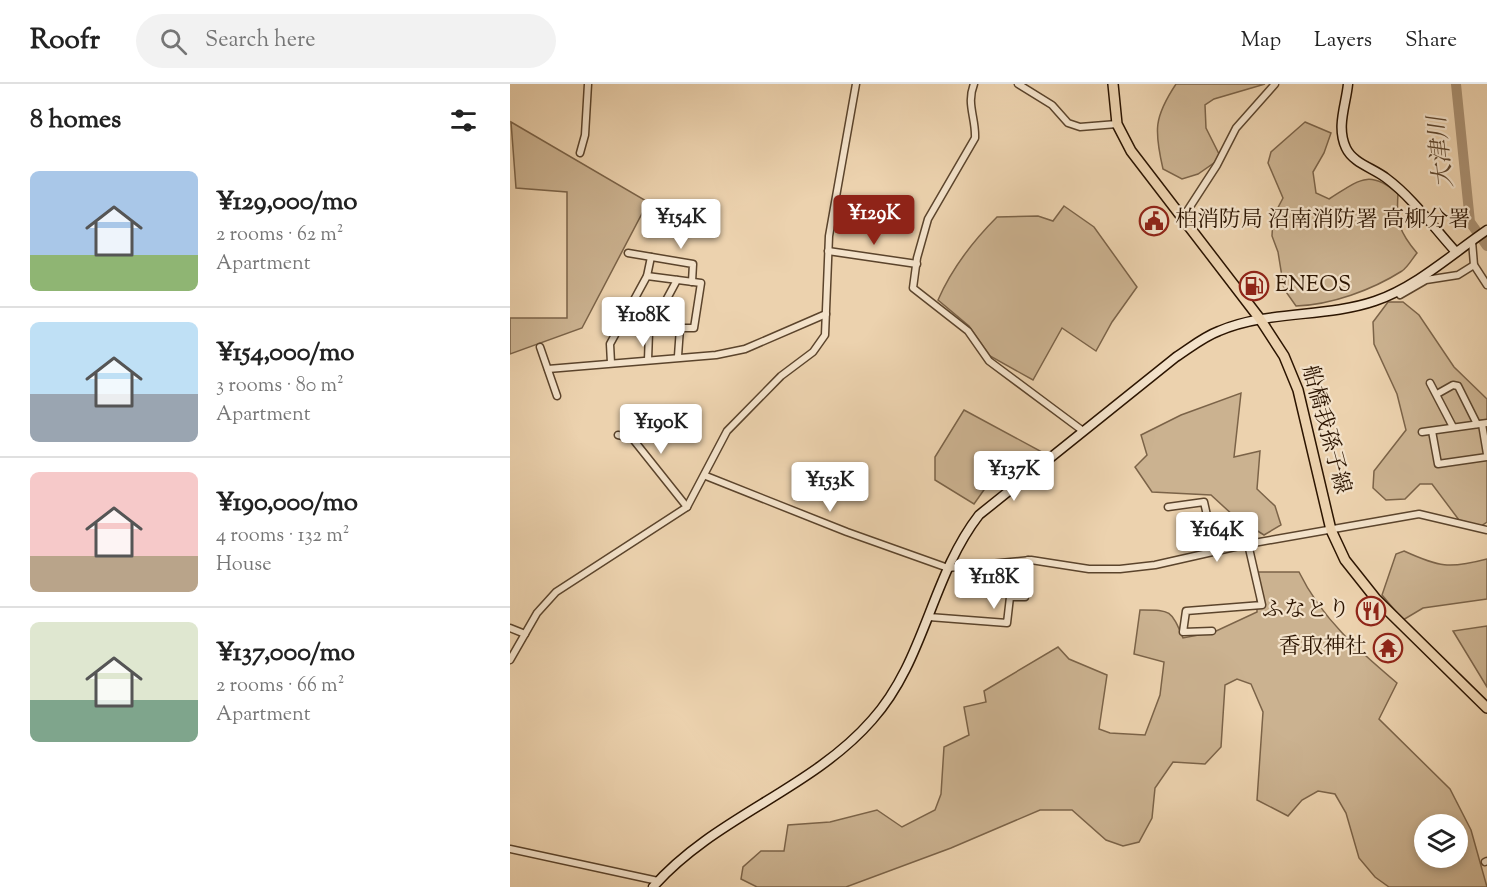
<!DOCTYPE html>
<meta charset="utf-8">
<style>
:root{--surface:#fff;--page:#f2f2f2;--text:#222;--muted:#767676;--line:#e0e0e0;--accent:#8f2418}
body{margin:0;font-family:"Sorts Mill Goudy","Noto Serif JP",serif;background:var(--page);color:var(--text);height:100vh;display:flex;flex-direction:column;font-size:22px;white-space:nowrap}
*{box-sizing:border-box;margin:0}
p{font-size:20px;color:var(--muted)}
.icon{flex:none;width:33px;height:33px;fill:none;stroke:currentColor;stroke-width:2;stroke-linecap:round;stroke-linejoin:round}
.map{position:relative;flex:1;overflow:hidden}
.panel{display:flex;flex-direction:column;background:var(--surface);width:510px}
.panel>*{flex:none}
.buttons{position:absolute;left:904px;top:730px;display:grid;gap:12px}
.buttons a{display:grid;place-items:center;width:54px;height:54px;border-radius:50%;background:var(--surface);box-shadow:0 3px 9px #0003;font-size:30px}
.price{position:absolute;translate:-50% -51px;padding:0 14px;border-radius:6px;background:#fff;color:#222;font-size:20px;line-height:39px;filter:drop-shadow(0 2px 3px #0008)}
.price::after{content:'';position:absolute;left:50%;top:36px;width:18px;height:14px;margin-left:-9px;background:inherit;clip-path:polygon(0 0,100% 0,50% 100%)}
.price.active{background:var(--accent);color:#fff}
ul{padding:0;list-style:none}
li{display:flex;align-items:center;gap:18px;height:150px;padding:0 30px}
li+li{border-top:2px solid var(--line)}
li span{display:grid;place-items:center;flex:none;width:168px;height:120px;border-radius:9px;color:#555}
li>.icon{margin-inline-start:auto}
span .icon{width:72px;height:72px;fill:#fffc;stroke-width:1}
li b{font-size:26px}
h2{display:flex;justify-content:space-between;align-items:center;height:72px;padding:0 30px;font-size:26px}
header{display:flex;align-items:center;gap:36px;box-sizing:border-box;height:84px;padding:0 30px;background:var(--surface);border-bottom:2px solid var(--line)}
header strong{font-size:28px}
nav{display:flex;gap:33px;margin-inline-start:auto;font-size:21px}
.search{width:420px;height:54px;background:var(--page);display:flex;align-items:center;gap:15px;box-sizing:border-box;padding:0 21px;border-radius:33px;color:var(--muted);font-size:22px}
main{display:flex;flex:1;min-height:0}
.map>svg:first-child{display:block}
.green{fill:#cbb290;stroke:#7b6348;stroke-width:1.5;fill-rule:evenodd}
.lines{fill:none;stroke-linecap:round;stroke-linejoin:round}
.river{stroke:#aa9173;stroke-width:10}
.street-casing{stroke:#5b442c;stroke-width:9}
.secondary-casing{stroke:#2b1400;stroke-width:11}
.primary-casing{stroke:#2b1400;stroke-width:12}
.street{stroke:#f3e2ca;stroke-width:6}
.secondary{stroke:#f3e2ca;stroke-width:8}
.primary{stroke:#ecd2ae;stroke-width:9}
.labels{text-anchor:middle;dominant-baseline:central;stroke-width:4.5;stroke-linejoin:round;paint-order:stroke}
.poi-label{font-size:22px;fill:#2b1400;stroke:#f3e2ca;text-anchor:start}
.street-label{font-size:22px;fill:#2b1400;stroke:#f3e2ca}
.water-label{font-size:24px;font-style:italic;fill:#5e462e;stroke:#f3e2ca}
</style>
<header>
<strong>Roofr</strong>
<div class="search"><svg class="icon" aria-label="search" viewBox="0 0 24 24"><circle cx="10" cy="10" r="6"/><path d="M15 15l6 6"/></svg>Search here</div>
<nav><a>Map</a><a>Layers</a><a>Share</a></nav>
</header>
<main>
<section class="panel">
<h2>8 homes<svg class="icon" aria-label="filters" viewBox="0 0 24 24"><path d="M4 7h16M4 17h16"/><circle cx="9" cy="7" r="2"/><circle cx="15" cy="17" r="2"/></svg></h2>
<ul>
<li><span style="background:linear-gradient(#a9c7e8 70%,#8fb573 0)"><svg class="icon" aria-label="home" viewBox="0 0 24 24"><path d="M3 11l9-7 9 7M6 9v11h12V9"/></svg></span><div><b>¥129,000/mo</b><p>2 rooms · 62 m²</p><p>Apartment</p></div></li>
<li><span style="background:linear-gradient(#bfe0f5 60%,#9aa5b1 0)"><svg class="icon" aria-label="home" viewBox="0 0 24 24"><path d="M3 11l9-7 9 7M6 9v11h12V9"/></svg></span><div><b>¥154,000/mo</b><p>3 rooms · 80 m²</p><p>Apartment</p></div></li>
<li><span style="background:linear-gradient(#f6c9c9 70%,#b9a48a 0)"><svg class="icon" aria-label="home" viewBox="0 0 24 24"><path d="M3 11l9-7 9 7M6 9v11h12V9"/></svg></span><div><b>¥190,000/mo</b><p>4 rooms · 132 m²</p><p>House</p></div></li>
<li><span style="background:linear-gradient(#dfe7d0 65%,#7fa58c 0)"><svg class="icon" aria-label="home" viewBox="0 0 24 24"><path d="M3 11l9-7 9 7M6 9v11h12V9"/></svg></span><div><b>¥137,000/mo</b><p>2 rooms · 66 m²</p><p>Apartment</p></div></li>
</ul>
</section>
<div class="map">
<svg width="977" height="803" viewBox="0 0 977 803">
<rect width="100%" height="100%" fill="#ecd2ae"/>
<filter id="stains"><feTurbulence type="fractalNoise" baseFrequency=".00333" numOctaves="4"/><feColorMatrix values="0 0 0 0 .2 0 0 0 0 .09 0 0 0 0 .02 0 0 0 .5 -.17"/></filter>
<radialGradient id="worn" r=".72"><stop offset=".6" stop-color="#630" stop-opacity="0"/><stop offset="1" stop-color="#630" stop-opacity=".3"/></radialGradient>
<!-- green -->
<g class="green">
<path d="M666 0H755L704 15 695 21 696 44 711 74 688 90 672 95 653 85C644 46 644 33 666 0Z"/>
<path d="M1 38 138 118 72 244 0 270V234H57V108L6 104Z"/>
<path d="M795 38 821 49 814 69 803 88 806 109 819 115C848 97 859 84 888 110 886 137 889 148 907 169 902 175 898 183 892 187 862 206 821 221 786 222L774 205 768 168 762 152 763 133 773 114 758 79 761 68Z"/>
<path d="M554 122 584 143 627 203 602 238 586 267 552 244 523 296 480 272 459 242 428 216C442 184 462 158 487 133L528 132 543 137Z"/>
<path d="M878 218H893L909 231 944 283 977 315V438L971 442 949 436 922 400H910L895 415 876 416 863 404 864 387 896 346 887 310 864 260 863 238Z"/>
<path d="M731 309 724 373 750 367 747 405 765 422 771 441 754 451 725 433 701 411 642 408 625 383 637 371 631 351 671 331Z"/>
<path d="M454 326 532 368 493 379 464 420 425 396V373Z"/>
<path d="M894 467C929 483 939 485 977 475V515L913 524 893 536 872 511 886 470Z"/>
<path d="M747 488H789C812 535 848 566 887 599L869 635 940 705 961 746 977 803H879L865 793 849 774 836 729 825 710 808 707 792 716 778 732 747 716 753 628 741 600 727 595 715 601 711 663 695 680 663 678 645 704 642 734 629 758 613 762 596 756 562 726H530L441 764 336 803H247L231 795 233 783 251 767H274L278 741 320 738 367 726 392 743 425 726 431 710 434 663 459 651 454 623 476 618 474 607 548 563 559 575 597 591 589 645 600 649 635 651 650 611 654 578 624 570 630 526C660 526 661 525 673 554L704 548 747 528ZM915 741H948V774H915Z"/>
<path d="M977 542V603L943 547Z"/>
</g>
<g class="lines">
<!-- river -->
<path class="river" d="M946 0 960 138 977 162"/>
<!-- street casing -->
<g class="street-casing">
<g id="street">
<path d="M464 0C456 20 466 34 465 54L418 135 407 174 403 204 458 247 479 277 573 347"/>
<path d="M508 0 542 21 558 39 570 43 607 40"/>
<path d="M70 69 75 51 78 0"/>
<path d="M672 135 707 81 726 44 765 0"/>
<path d="M962 157 964 181 977 201"/>
<path d="M318 167 407 180"/>
<path d="M118 169 183 180 182 198"/>
<path d="M137 192 191 199 184 244H170L168 272"/>
<path d="M887 207 890 211 916 196 948 191 964 181"/>
<path d="M30 263 47 312"/>
<path d="M138 276 139 248 167 196"/>
<path d="M101 279 100 260 137 192 141 173"/>
<path d="M38 285 206 271 235 265 316 230"/>
<path d="M920 299 943 343"/>
<path d="M927 310 943 301 948 302 967 340"/>
<path d="M972 340 977 370"/>
<path d="M922 347 928 380 977 373"/>
<path d="M912 348 977 339"/>
<path d="M108 351 122 354 177 423"/>
<path d="M196 392 337 448 438 484 521 476 579 485H610L645 481 738 460 909 430 977 446"/>
<path d="M658 423 694 418 705 467"/>
<path d="M419 533 497 539 500 513H515L518 476"/>
<path d="M0 544 15 550"/>
<path d="M702 547 673 548 676 527 752 521 738 460"/>
<path d="M0 576 27 529 46 508 177 423 217 347 271 292 303 268 315 251 319 152 346 0"/>
<path d="M0 765 148 797"/>
<path d="M975 778 977 777"/>
</g>
</g>
<!-- secondary casing -->
<g class="secondary-casing">
<g id="secondary">
<path d="M838 0C836 21 826 43 836 64 843 79 863 84 876 94 903 114 924 144 946 168"/>
<path d="M143 803C204 733 301 706 362 636 415 577 421 493 469 431L666 273C680 264 693 253 709 247 758 226 815 234 865 217 906 203 942 170 977 146"/>
</g>
</g>
<!-- primary casing -->
<g class="primary-casing">
<path id="primary" d="M603 0 607 40 621 67 750 235 774 272 788 306 821 446 835 476 866 515 977 624"/>
</g>
<!-- street -->
<use href="#street" class="street"/>
<!-- secondary -->
<use href="#secondary" class="secondary"/>
<!-- primary -->
<use href="#primary" class="primary"/>
</g>
<!-- icons -->
<defs>
<g id="civic-ring" transform="scale(1.5)"><circle r="9.5" fill="#f3e2ca" stroke="#8f2418" stroke-width="1.5"/><path d="M-.6-6.5H3V-4.5H.6V-3L4-1V1h2V6H-6V1h2V-1L-.6-3ZM-1.2 2.5V6h2.4V2.5Z" fill="#8f2418"/></g>
<g id="fuel-ring" transform="scale(1.5)"><circle r="9.5" fill="#f3e2ca" stroke="#8f2418" stroke-width="1.5"/><path d="M-5.5-6h7V0h2V4h1.3V-2.5L3-4.5l.8-.8L6-3V5H2.5V1h-1V6h-7ZM-4.2-4.7v3.2H.2V-4.7Z" fill="#8f2418"/></g>
<g id="restaurant-ring" transform="scale(1.5)"><circle r="9.5" fill="#f3e2ca" stroke="#8f2418" stroke-width="1.5"/><path d="M-5-6h1v4h1v-4h1v4h1v-4h1v5L-1.5 .5V6h-2V.5L-5-1ZM5-6V6H3V1.5H1.5Q1.5-4 5-6Z" fill="#8f2418"/></g>
<g id="temple-ring" transform="scale(1.5)"><circle r="9.5" fill="#f3e2ca" stroke="#8f2418" stroke-width="1.5"/><path d="M0-6L5-2H3V0L6.5 2.5H4V6H1.5V3h-3V6H-4V2.5H-6.5L-3 0V-2H-5Z" fill="#8f2418"/></g>
</defs>
<g fill-rule="evenodd">
<use href="#civic-ring" x="644" y="137"/>
<use href="#fuel-ring" x="744" y="202"/>
<use href="#restaurant-ring" x="861" y="527"/>
<use href="#temple-ring" x="878" y="564"/>
</g>
<g class="labels">
<!-- poi labels -->
<g class="poi-label">
<text x="665" y="137">柏消防局 沼南消防署 高柳分署</text>
<text x="765" y="202">ENEOS</text>
<text x="840" y="527" text-anchor="end">ふなとり</text>
<text x="857" y="564" text-anchor="end">香取神社</text>
</g>
<!-- street labels -->
<g class="street-label">
<text transform="translate(815 346) rotate(75)">船橋我孫子線</text>
</g>
<!-- water labels -->
<g class="water-label">
<text transform="translate(932 68) rotate(-96)">大津川</text>
</g>
</g>
<rect width="100%" height="100%" filter="url(#stains)"/>
<rect width="100%" height="100%" fill="url(#worn)"/>
</svg>
<div class="buttons">
<a><svg class="icon" aria-label="layers" viewBox="0 0 24 24"><path d="M12 4l9 5-9 5-9-5zM3 14l9 5 9-5"/></svg></a>
</div>
<b class="price active" style="left:364px;top:162px">¥129K</b>
<b class="price" style="left:171px;top:166px">¥154K</b>
<b class="price" style="left:133px;top:264px">¥108K</b>
<b class="price" style="left:151px;top:371px">¥190K</b>
<b class="price" style="left:504px;top:418px">¥137K</b>
<b class="price" style="left:320px;top:429px">¥153K</b>
<b class="price" style="left:707px;top:479px">¥164K</b>
<b class="price" style="left:484px;top:526px">¥118K</b>
</div>
</main>
